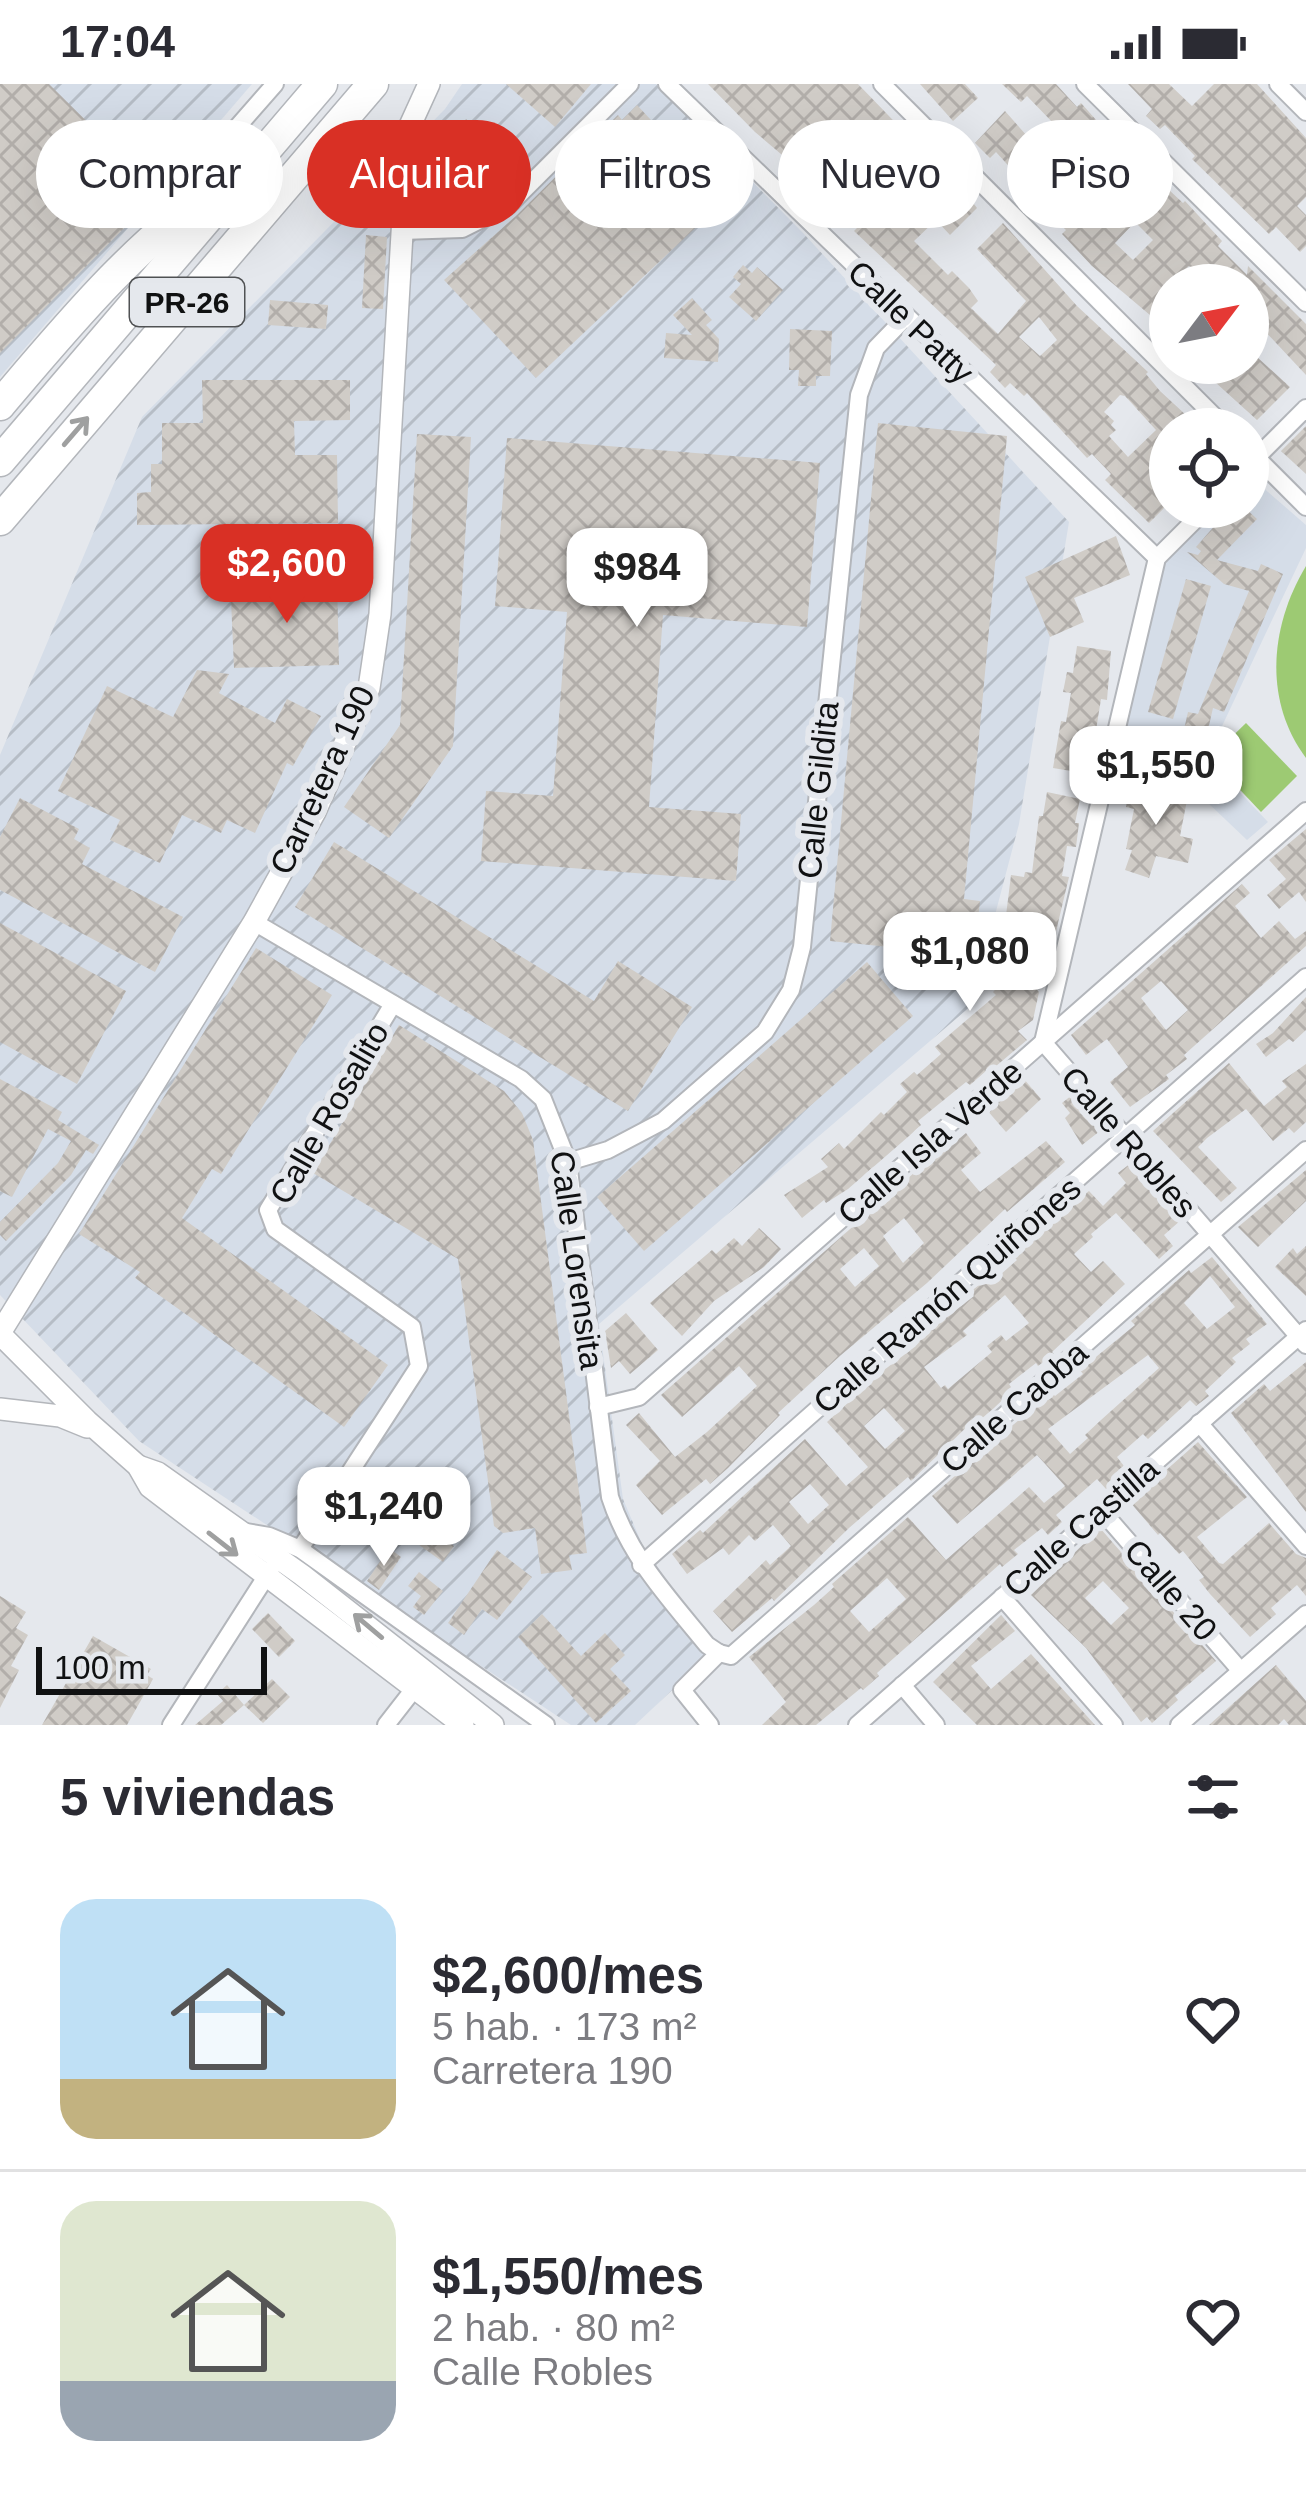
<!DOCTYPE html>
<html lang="es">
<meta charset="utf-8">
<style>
:root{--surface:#fff;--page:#f2f2f3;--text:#2b2b33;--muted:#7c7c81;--line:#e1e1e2;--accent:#d93025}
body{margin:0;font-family:Arial,sans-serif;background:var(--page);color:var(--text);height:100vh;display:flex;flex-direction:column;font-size:45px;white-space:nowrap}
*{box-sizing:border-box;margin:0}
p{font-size:39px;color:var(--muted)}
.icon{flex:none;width:66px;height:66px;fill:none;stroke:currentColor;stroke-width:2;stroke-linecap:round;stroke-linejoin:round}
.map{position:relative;height:1641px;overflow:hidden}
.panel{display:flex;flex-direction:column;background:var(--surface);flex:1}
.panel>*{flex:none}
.hud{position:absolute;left:36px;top:36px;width:1236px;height:108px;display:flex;gap:24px}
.needle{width:78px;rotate:58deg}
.buttons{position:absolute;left:1149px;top:180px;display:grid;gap:24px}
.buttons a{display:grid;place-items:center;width:120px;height:120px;border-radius:50%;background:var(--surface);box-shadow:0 12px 48px #0002;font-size:60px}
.scale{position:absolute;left:36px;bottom:30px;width:231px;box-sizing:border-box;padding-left:12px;border:6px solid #101112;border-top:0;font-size:33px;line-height:42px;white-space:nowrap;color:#101112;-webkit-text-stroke:9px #e5e8ed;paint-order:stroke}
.price{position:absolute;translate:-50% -102px;padding:0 27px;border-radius:24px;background:#fff;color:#222;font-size:39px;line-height:78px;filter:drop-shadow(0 3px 6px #0008)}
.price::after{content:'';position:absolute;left:50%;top:72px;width:36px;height:27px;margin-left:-18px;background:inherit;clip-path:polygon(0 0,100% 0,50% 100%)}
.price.on{background:var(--accent);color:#fff}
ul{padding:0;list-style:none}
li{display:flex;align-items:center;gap:36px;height:300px;padding:0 60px}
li+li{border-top:3px solid var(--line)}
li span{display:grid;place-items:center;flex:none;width:336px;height:240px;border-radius:36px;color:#555}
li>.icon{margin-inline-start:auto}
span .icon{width:144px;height:144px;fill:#fffc;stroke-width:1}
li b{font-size:51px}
h2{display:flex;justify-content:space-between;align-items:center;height:144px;padding:0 60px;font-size:51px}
.pill{padding:0 42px;border-radius:54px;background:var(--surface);box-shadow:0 12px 48px #0002;font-size:42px;line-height:108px}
.pill.on{background:var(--accent);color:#fff}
.status{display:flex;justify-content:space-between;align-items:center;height:84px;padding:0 60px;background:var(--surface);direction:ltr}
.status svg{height:33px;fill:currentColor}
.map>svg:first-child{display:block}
.built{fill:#d5dde8}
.industrial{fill:url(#industrial-furrows)}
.garden{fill:#9dca73}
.building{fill:url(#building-cross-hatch);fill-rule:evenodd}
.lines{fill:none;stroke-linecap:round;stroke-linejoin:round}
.minor-casing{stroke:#b3b6bb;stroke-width:20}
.tertiary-casing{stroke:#b3b6bb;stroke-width:24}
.motorway-casing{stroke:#b3b6bb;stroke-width:33}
.minor{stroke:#fff;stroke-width:16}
.tertiary{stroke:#fff;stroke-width:21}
.motorway{stroke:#fff;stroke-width:30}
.oneway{stroke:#9fa0a0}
.labels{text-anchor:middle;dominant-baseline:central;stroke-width:12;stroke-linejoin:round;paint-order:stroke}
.shield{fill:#e5e8ed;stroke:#505254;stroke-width:3}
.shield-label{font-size:30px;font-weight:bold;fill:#101112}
.street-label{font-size:33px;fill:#101112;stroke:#e5e8ed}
</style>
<div class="status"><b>17:04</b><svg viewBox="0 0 49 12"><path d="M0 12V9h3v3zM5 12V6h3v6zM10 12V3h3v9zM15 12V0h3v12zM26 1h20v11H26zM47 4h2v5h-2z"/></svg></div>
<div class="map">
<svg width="1306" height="1641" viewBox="0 0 1306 1641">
<defs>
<pattern id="industrial-furrows" width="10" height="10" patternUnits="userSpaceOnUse" patternTransform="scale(3)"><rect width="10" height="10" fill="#d5dde8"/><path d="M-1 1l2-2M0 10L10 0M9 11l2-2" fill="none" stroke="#b6bdc6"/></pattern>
<pattern id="building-cross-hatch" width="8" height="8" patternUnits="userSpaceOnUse" patternTransform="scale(3)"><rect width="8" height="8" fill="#d0ccc7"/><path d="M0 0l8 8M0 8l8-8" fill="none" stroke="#b2aeaa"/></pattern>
</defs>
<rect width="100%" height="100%" fill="#e5e8ed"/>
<!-- built -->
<path class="built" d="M1252 394 1306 441V464L1207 674 1268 738 1247 756 1127 642 1164 480 1222 423H1248V398Z"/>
<!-- industrial -->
<g class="industrial">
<path d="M0 0H252L0 293Z"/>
<path d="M462 0H656L804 150 1069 438 1019 740 971 922 599 1240 623 1415 656 1493 718 1563 635 1641H571L139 1357 0 1211V671L142 333 445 25Z"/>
</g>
<!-- garden -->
<g class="garden">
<path d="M1306 482V674C1263 616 1270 542 1306 482Z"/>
<path d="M1246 639 1297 692 1261 728 1210 674Z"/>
</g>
<!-- building -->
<g class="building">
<path d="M0 0H49L159 109 0 269Z"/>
<path d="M506 0H591L555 43Z"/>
<path d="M708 0H858L946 91 949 88 977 124 950 151 936 136 914 157 948 191 952 187 969 204 978 217 971 224 998 250 1026 217 977 165 1003 139 1077 222 1148 288 1146 290 1160 307 1201 345H1170V418L1149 439 1105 396 1111 390 1092 370 1087 374 1027 309 1024 312 1010 299 1005 304 990 288 996 281 854 147 878 123 896 141 924 115 888 75 834 130 794 81 755 48ZM1039 233 1057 256 1040 272 1019 253ZM1120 311 1125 312 1156 346 1128 373 1109 352 1116 346 1111 341 1114 337 1104 328Z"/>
<path d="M920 0H965L978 14 953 37Z"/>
<path d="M1002 0H1056L1077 23 1081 19 1136 81 1139 78 1183 119 1185 117 1222 157 1218 162 1247 191 1248 182 1306 240V291L1248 229V201H1209L1189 182 1164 207 1170 213V248L1092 182 1062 150 1066 146 1010 94 1015 89 996 68 990 74 975 59 1005 27 1055 84 1072 67 1053 47 1057 43 1027 12 1021 18ZM1135 138 1153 156 1133 176 1115 159Z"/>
<path d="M1128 0H1169L1192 22 1214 0H1257L1306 54V113L1297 122 1306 131V162L1300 168 1276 143 1269 150 1192 75 1195 72 1165 41 1160 45 1146 32 1152 25Z"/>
<path d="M637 21 718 108 702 122 710 130 536 294 444 196 517 131 618 31 622 36Z"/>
<path d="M466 35 478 46 472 52 499 79 461 118 447 122 439 116 438 99 444 95 436 87 445 78 438 70 447 60 441 54 459 36 462 40Z"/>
<path d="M366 151 387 153 383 225 362 224Z"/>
<path d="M743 181 752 189 757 183 783 206 756 237 729 213 741 200 733 193Z"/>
<path d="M692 214 712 236 706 241 719 255 718 278 664 274 666 249 692 251 673 231Z"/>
<path d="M270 216 328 221 326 245 268 241Z"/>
<path d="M790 245 832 247 830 292H816V302H798L799 286H789Z"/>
<path d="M1257 273 1290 303 1257 336 1194 279H1219L1224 285 1230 279 1251 280Z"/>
<path d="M202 296H350V336L294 337 295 371H337L338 439 137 441V409L151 408V380H162V339H203Z"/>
<path d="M878 339 1007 352 964 815 980 817 978 835 962 833 959 870 830 857Z"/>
<path d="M1306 342V390L1281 367Z"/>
<path d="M417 350 471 353 453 662 389 754 344 723 400 641Z"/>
<path d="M507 354 820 379 807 543 663 531 649 723 741 730 736 797 481 777 486 707 553 712 567 528 495 522Z"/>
<path d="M1231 423H1244L1257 435 1217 476 1258 487 1261 480 1283 490 1224 628 1213 624 1202 672 1179 667 1188 628 1198 630 1249 507 1224 500 1187 468 1198 471 1201 467 1196 463Z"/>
<path d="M1116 452 1130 491 1074 514 1084 538 1050 553 1025 493Z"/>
<path d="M1186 495 1211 502 1173 635 1148 628Z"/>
<path d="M337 497 339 581 234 584 231 516 255 515V499Z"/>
<path d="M1077 562 1111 567 1107 616 1101 615 1089 690 1053 684 1061 637 1066 638 1071 609 1063 608 1067 588 1073 589Z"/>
<path d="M197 586 229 590 219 609 275 639 287 615 321 632 293 682 287 679 255 749 227 736 221 749 182 731 160 779 110 756 120 736 58 707 107 602 173 633Z"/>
<path d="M1130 699 1188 711 1180 752 1193 755 1188 779 1156 772 1149 794 1125 786 1132 766 1126 765 1134 725 1126 723Z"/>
<path d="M1047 708 1080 715 1075 739H1079L1076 763 1067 762 1062 792 1069 793 1048 881 1012 878 1039 908 1033 936 1018 947 1027 956 989 988 987 986 970 1001 966 998 918 1037 921 1041 909 1052 848 1105 826 1119 824 1116 802 1134 784 1111 828 1083 821 1075 839 1059 844 1065 881 1028 884 1031 907 1008 900 1000 914 988 917 991 941 970 935 963 996 911 993 908 1010 890 990 887 995 859 1002 864 1011 791 1024 793 1025 788 1032 789 1039 732H1043Z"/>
<path d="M20 714 79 745 74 755 90 764 82 780 183 833 155 888 0 806V753Z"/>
<path d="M1306 745V818L1299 808 1279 825 1267 811 1286 795 1269 776Z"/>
<path d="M334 758 594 917 618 877 692 923 628 1027 295 823Z"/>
<path d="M1242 800 1250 809 1235 822 1261 854 1279 837 1295 855 1306 847V862L1184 971 1187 975 1166 991 1169 995 1130 1023 1110 998 1128 983 1107 955 1086 971 1071 951ZM1161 897 1188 926 1166 946 1141 914Z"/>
<path d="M0 839 126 907 77 1000 0 958Z"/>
<path d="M256 864 332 911 221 1090 212 1085 182 1134 388 1281 344 1343 135 1194 140 1188 79 1150Z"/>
<path d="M867 878 913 932 644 1167 597 1113Z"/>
<path d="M1306 913V946L1293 958 1289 955 1266 973 1256 960 1273 949Z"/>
<path d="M399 941 504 1007 522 1029 533 1056 587 1469 569 1471 572 1486 541 1490 535 1444 503 1449 494 1442 458 1175 313 1089Z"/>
<path d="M1229 979 1264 1022 1287 1003 1282 997 1306 980V1038L1294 1049 1289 1044 1273 1057 1246 1025 1207 1054 1198 1063 1237 1104 1221 1118 1153 1047Z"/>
<path d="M1023 994 1041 1015 1006 1048 986 1025Z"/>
<path d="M0 995 62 1028 58 1036 99 1061 93 1070 86 1066 71 1091 6 1157 0 1151V1138L58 1079 71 1057 48 1045 12 1113 0 1107Z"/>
<path d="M1072 1011 1100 1047 1082 1061 1065 1034 1070 1029 1062 1019Z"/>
<path d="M966 1049 981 1069 961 1086 980 1108 1046 1057 1065 1078 1007 1128 1005 1125 927 1199 841 1271 778 1329 780 1331 728 1384 710 1400 706 1395 662 1431 636 1401 660 1377 626 1341 639 1329 675 1373 707 1348 757 1302 739 1282 682 1333 661 1311 923 1081 925 1083ZM904 1134 924 1159 903 1179 883 1152ZM864 1164 879 1182 855 1203 840 1185Z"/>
<path d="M1131 1079 1154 1110 1156 1108 1181 1136 1164 1151 1173 1162 1159 1175 1116 1129 1091 1150 1093 1153 1074 1170 1091 1188 1103 1177 1125 1200 1052 1268 1054 1270 1038 1282 1036 1279 1009 1300 1013 1306 994 1324 980 1336 977 1333 911 1397 908 1393 849 1444 774 1517 772 1514 732 1548 713 1527 766 1476 770 1481 791 1462 773 1441 755 1457 749 1451 729 1471 723 1464 687 1490 672 1470 700 1446 703 1449 805 1355 846 1402 868 1383 827 1338 884 1286 916 1262 914 1259 974 1212 970 1208 987 1195 991 1199 1017 1176 1015 1174 1067 1124 1089 1107 1103 1122 1126 1099 1118 1089ZM1005 1211 1029 1239 1006 1257 1001 1251 987 1262 992 1268 948 1305 945 1301 941 1304 924 1283 967 1251 963 1247ZM884 1324 905 1347 885 1365 864 1342ZM810 1400 829 1421 808 1440 789 1418Z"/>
<path d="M1306 1086V1117L1258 1163 1238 1143Z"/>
<path d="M759 1144 781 1165 764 1183 714 1217 682 1252 650 1219 712 1166 716 1170 734 1154 742 1162Z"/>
<path d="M1306 1162V1212L1275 1183 1293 1164 1297 1170Z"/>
<path d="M1212 1173 1267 1240 1246 1255 1250 1260 1232 1274 1236 1278 1205 1307 1209 1312 1196 1322 1190 1316 1148 1355 1143 1350 1117 1373 1127 1386 1106 1405 1097 1395 1056 1431 1062 1438 1048 1451 1042 1444 1014 1466 1018 1470 1002 1483 1000 1480 877 1589 879 1592 863 1606 861 1604 816 1641H762L786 1618 749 1573 814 1521 834 1503 832 1500 908 1433 946 1476 1029 1403 1044 1419 1065 1402 1037 1371 957 1440 932 1412 1051 1308 1055 1312 1083 1290 1080 1286 1135 1241 1131 1237 1189 1186 1191 1189ZM1210 1192 1235 1223 1207 1245 1184 1219ZM1148 1271 1159 1284 1101 1336 1085 1351 1088 1354 1070 1370 1048 1345ZM887 1494 906 1515 869 1548 850 1527Z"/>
<path d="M626 1229 658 1266 630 1290 619 1277 611 1284 605 1247Z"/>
<path d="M1306 1278V1428L1231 1329 1264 1300 1270 1307Z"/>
<path d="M1198 1358 1247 1413 1197 1453 1219 1479 1223 1480 1269 1439 1296 1470 1306 1474V1512L1297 1501 1271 1524 1276 1530 1250 1553 1210 1510 1199 1496 1204 1493 1183 1467 1179 1470 1160 1449 1158 1451 1130 1418Z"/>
<path d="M370 1403 454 1462 443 1478 359 1418Z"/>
<path d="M1100 1444 1216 1577 1175 1612 1178 1616 1152 1639 1147 1633 1141 1638 1086 1564 1031 1511ZM1103 1497 1129 1524 1111 1541 1085 1514Z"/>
<path d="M389 1464 401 1473 379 1506 367 1497Z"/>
<path d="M497 1466 532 1493 497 1536 482 1525 464 1551 448 1539Z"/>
<path d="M419 1488 443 1507 424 1531 413 1523 421 1512 408 1502Z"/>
<path d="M0 1512 26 1528 16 1544 28 1551 11 1582 19 1586 0 1624Z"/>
<path d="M268 1529 295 1557 279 1573 252 1545Z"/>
<path d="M542 1530 581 1572 605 1549 625 1571 610 1585 631 1607 596 1639 518 1553Z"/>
<path d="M1001 1531 1015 1547 971 1582 991 1605 1031 1570 1095 1641H977L933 1598Z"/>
<path d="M93 1552 151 1585 147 1591 153 1595 127 1641H42Z"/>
<path d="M1276 1581 1306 1617V1641H1289L1284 1635 1278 1641H1209Z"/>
<path d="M272 1595 290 1613 263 1639 244 1621Z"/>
<path d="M227 1601 244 1621 221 1641H195L223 1617 217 1610Z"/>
</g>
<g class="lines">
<!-- minor casing -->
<g class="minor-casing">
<g id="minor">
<path d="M667 0 1157 474"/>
<path d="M882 0 1227 345"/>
<path d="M1085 0 1306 219"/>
<path d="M1278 0 1306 28"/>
<path d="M153 139 275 0"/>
<path d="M402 147 462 145 508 122 630 0"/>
<path d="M1248 365 1306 423"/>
<path d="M1248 382 1306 324"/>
<path d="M1208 423 1157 474 1043 958 1306 1261"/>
<path d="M254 838 521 995 543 1015 568 1078 610 1413C629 1472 668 1513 707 1561L719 1569"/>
<path d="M568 1078 608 1066 663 1037 765 948 791 906 802 863 859 311 876 264 906 233"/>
<path d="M598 1323 639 1313 1306 727"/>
<path d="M1199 1339 1306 1462"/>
<path d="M1101 1426 1240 1586"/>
<path d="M246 1448 269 1452 300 1465 546 1641"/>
<path d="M300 1465 419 1282 412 1243 275 1145 268 1126 393 920"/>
<path d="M641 1481 1306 893"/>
<path d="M1002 1513 1114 1641"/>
<path d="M719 1569 731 1572 1306 1066"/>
<path d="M902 1601 936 1641"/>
<path d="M171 1641 271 1485"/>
<path d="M386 1641 414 1605"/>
<path d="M710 1641 682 1606 719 1569"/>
<path d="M857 1641 1306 1246"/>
<path d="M1179 1641 1306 1530"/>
</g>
</g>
<!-- tertiary casing -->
<g class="tertiary-casing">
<g id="tertiary">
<path d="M0 1249 254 838 315 728 369 604 380 530 408 46 429 0"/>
<path d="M0 1250 87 1337 138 1382 150 1403 463 1641"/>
<path d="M0 1325 60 1332 87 1343"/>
<path d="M138 1382 158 1389 302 1491 493 1641"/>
</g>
</g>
<!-- motorway casing -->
<g class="motorway-casing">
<g id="motorway">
<path d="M0 321C66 243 142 151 228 97"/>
<path d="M0 377 322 0"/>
<path d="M0 436 373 0"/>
</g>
</g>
<!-- minor -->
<use href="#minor" class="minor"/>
<!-- tertiary -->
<use href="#tertiary" class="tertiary"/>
<!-- motorway -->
<use href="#motorway" class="motorway"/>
</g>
<!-- one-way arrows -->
<defs><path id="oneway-shaft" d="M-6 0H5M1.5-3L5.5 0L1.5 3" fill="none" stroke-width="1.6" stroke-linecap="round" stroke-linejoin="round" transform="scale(3)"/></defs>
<g class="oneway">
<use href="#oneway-shaft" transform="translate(76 347) rotate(-49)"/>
<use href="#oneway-shaft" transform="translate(223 1460) rotate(38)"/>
<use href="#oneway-shaft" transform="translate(368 1542) rotate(-140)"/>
</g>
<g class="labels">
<!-- shield labels -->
<rect class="shield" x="130" y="194" width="114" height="48" rx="9"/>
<g class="shield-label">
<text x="187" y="218">PR-26</text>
</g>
<!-- street labels -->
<g class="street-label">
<text transform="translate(911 238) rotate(44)">Calle Patty</text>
<text transform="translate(322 696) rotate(-65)">Carretera 190</text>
<text transform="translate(818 706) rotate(-84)">Calle Gildita</text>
<text transform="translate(329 1029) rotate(-60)">Calle Rosalito</text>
<text transform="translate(930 1058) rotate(-41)">Calle Isla Verde</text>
<text transform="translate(1129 1058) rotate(49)">Calle Robles</text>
<text transform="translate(577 1176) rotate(82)">Calle Lorensita</text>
<text transform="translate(947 1211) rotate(-41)">Calle Ramón Quiñones</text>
<text transform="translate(1014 1323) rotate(-41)">Calle Caoba</text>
<text transform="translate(1081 1443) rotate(-41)">Calle Castilla</text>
<text transform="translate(1171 1506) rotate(49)">Calle 20</text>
</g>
</g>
</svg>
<div class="buttons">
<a><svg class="needle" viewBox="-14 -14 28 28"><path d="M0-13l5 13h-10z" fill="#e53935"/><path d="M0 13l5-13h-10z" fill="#7c7c81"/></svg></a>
<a><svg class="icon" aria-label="locate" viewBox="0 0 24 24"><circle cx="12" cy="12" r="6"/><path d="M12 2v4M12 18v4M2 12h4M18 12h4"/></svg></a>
</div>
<div class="scale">100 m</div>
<b class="price on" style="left:287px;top:542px">$2,600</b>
<b class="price" style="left:637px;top:546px">$984</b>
<b class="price" style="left:1156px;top:744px">$1,550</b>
<b class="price" style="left:970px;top:930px">$1,080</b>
<b class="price" style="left:384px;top:1485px">$1,240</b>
<div class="hud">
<a class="pill">Comprar</a>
<a class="pill on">Alquilar</a>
<a class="pill">Filtros</a>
<a class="pill">Nuevo</a>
<a class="pill">Piso</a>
</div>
</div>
<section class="panel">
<h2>5 viviendas<svg class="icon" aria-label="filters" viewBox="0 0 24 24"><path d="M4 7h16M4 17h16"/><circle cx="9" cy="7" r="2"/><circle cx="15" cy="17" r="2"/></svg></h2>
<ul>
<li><span style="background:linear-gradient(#bfe0f5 75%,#c2b280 0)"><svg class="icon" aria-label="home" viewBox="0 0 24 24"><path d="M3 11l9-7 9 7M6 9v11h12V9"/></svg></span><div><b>$2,600/mes</b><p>5 hab. · 173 m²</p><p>Carretera 190</p></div><svg class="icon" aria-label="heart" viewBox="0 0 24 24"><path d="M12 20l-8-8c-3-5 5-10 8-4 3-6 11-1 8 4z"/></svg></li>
<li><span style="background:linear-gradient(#dfe7d0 75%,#9aa5b1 0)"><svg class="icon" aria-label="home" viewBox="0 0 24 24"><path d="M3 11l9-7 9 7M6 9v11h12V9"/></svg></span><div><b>$1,550/mes</b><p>2 hab. · 80 m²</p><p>Calle Robles</p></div><svg class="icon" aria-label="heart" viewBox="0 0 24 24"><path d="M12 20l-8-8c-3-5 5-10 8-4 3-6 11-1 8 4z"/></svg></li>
</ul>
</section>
